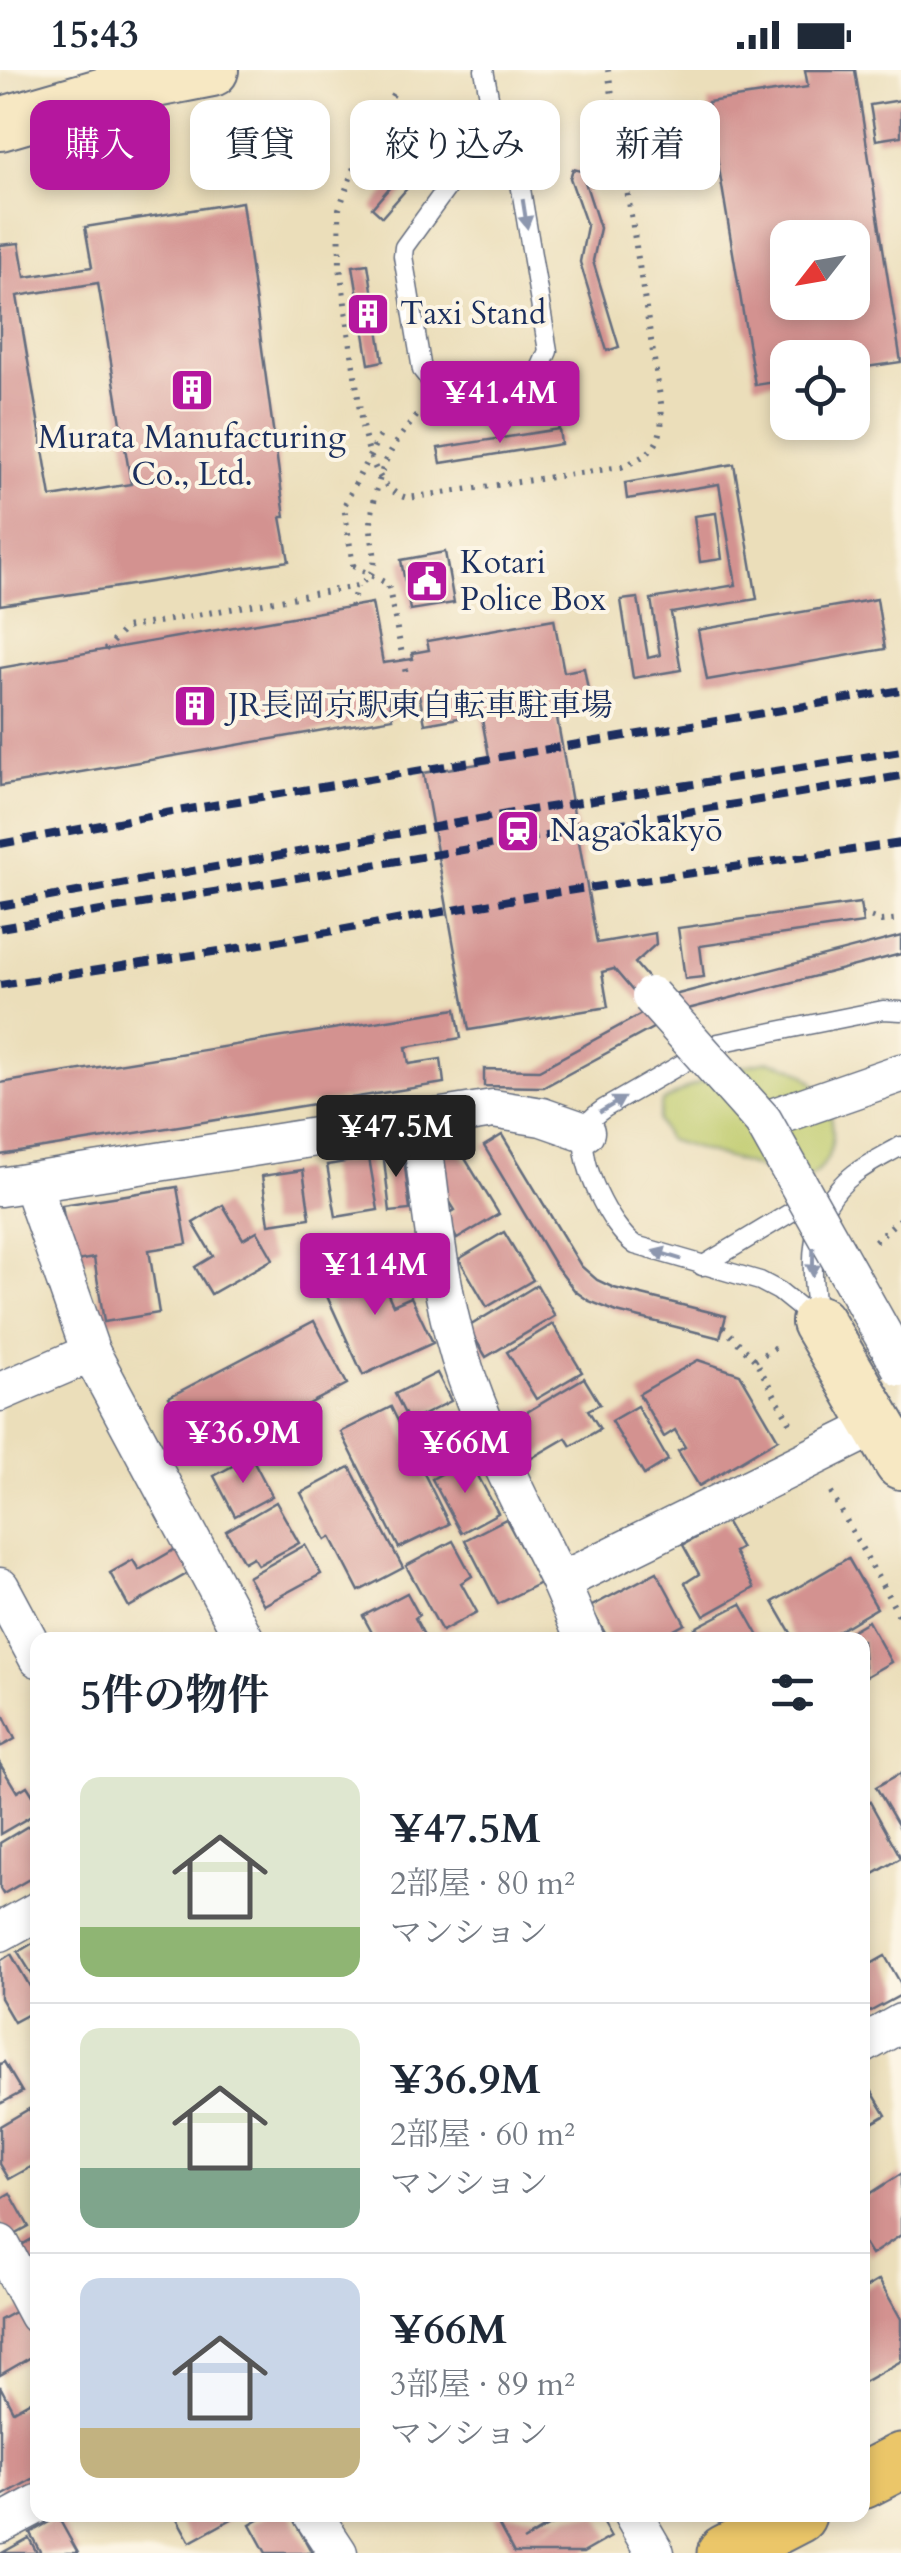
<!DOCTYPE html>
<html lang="ja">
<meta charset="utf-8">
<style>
:root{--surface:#fff;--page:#f2f2f3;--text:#1f2937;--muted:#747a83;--line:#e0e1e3;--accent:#b5179e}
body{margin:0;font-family:Cardo,"Noto Serif JP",serif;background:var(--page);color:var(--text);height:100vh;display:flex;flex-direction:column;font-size:38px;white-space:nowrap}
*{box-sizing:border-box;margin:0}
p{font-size:32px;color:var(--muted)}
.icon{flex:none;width:55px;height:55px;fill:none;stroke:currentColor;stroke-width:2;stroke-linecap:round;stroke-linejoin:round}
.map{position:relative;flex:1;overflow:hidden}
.sheet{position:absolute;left:30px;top:1562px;width:840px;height:890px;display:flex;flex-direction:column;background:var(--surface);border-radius:20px;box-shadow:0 5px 15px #0003}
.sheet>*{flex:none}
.top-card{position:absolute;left:30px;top:30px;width:842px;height:90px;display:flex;gap:20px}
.needle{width:65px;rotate:239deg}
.buttons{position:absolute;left:770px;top:150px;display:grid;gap:20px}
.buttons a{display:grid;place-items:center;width:100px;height:100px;border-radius:20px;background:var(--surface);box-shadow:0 5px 15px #0003;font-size:50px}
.price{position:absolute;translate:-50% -85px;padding:0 22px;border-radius:10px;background:var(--accent);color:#fff;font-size:32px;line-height:65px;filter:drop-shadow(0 2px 5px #0008)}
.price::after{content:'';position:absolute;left:50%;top:60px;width:30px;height:22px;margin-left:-15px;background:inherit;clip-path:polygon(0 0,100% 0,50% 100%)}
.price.current{background:#222;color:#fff}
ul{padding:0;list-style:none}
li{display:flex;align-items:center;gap:30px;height:250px;padding:0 50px}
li+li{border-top:2px solid var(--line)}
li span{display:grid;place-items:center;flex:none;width:280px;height:200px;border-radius:20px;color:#555}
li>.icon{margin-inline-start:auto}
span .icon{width:120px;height:120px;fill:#fffc;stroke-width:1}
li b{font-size:42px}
h2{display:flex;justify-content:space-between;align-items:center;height:120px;padding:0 50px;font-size:42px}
.pill{padding:0 35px;border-radius:20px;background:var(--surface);box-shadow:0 5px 15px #0003;font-size:35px;line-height:90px}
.pill.current{background:var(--accent);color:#fff}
.status{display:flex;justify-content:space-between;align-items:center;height:70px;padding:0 50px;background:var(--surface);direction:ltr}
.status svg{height:28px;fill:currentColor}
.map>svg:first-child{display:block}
.green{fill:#bfcb6d;stroke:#6d7d66;stroke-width:2.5}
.building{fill:#d39290;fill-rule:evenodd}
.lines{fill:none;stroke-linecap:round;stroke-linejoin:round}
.lane-casing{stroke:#646c7e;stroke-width:21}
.street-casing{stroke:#646c7e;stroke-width:41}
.secondary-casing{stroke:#646c7e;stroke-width:56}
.primary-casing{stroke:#646c7e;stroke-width:59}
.path{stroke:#646c7e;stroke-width:6;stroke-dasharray:2.5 8;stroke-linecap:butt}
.lane{stroke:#fff;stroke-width:18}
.street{stroke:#fff;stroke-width:38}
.secondary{stroke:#f7e8c3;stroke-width:52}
.primary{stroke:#ebc669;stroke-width:55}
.rail{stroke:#1b2f5e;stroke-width:8;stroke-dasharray:15 8;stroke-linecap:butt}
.street-bridge-casing{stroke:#646c7e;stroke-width:41;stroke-linecap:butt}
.path-bridge{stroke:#646c7e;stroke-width:6;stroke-dasharray:2.5 8;stroke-linecap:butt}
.street-bridge{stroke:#fff;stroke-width:38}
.oneway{fill:#8d97ae}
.labels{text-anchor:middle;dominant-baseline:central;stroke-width:8;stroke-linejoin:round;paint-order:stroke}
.poi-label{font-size:32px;fill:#1b2f5e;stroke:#fcf5e5;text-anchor:start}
</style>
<div class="status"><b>15:43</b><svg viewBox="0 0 49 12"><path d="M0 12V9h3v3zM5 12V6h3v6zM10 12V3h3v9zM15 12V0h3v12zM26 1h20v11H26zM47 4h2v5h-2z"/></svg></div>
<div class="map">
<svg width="901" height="2483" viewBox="0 0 901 2483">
<rect width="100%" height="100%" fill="#fcf5e5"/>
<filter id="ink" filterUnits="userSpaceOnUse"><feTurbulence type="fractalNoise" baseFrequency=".01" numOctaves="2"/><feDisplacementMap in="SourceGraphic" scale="20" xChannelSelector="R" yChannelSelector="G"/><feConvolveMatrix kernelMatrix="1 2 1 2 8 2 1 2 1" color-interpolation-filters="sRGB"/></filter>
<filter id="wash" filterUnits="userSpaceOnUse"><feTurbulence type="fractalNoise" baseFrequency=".0048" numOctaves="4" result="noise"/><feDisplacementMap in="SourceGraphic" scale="40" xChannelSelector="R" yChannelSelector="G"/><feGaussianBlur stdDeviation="2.25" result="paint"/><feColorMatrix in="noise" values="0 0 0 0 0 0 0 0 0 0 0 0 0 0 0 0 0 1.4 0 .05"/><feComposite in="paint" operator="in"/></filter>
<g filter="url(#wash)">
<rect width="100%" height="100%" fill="#ebdeba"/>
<!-- green -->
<path class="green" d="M769 991C782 994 794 996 805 1005 839 1031 846 1092 803 1111L668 1070 658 1051 662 1032C697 1012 728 997 769 991Z"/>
<g id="blocks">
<!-- building -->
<g class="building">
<path d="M805 0H855L901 292 852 299V288H788V310L755 315 708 32 808 17ZM788 168H852V232H788Z"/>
<path d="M901 30V66L876 70 870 35Z"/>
<path d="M421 81 432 90 382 147 372 138Z"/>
<path d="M573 99 585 102 584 109 600 158 593 191 619 277 607 281 580 192 587 156 570 108Z"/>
<path d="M242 132 285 447H281L289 491 0 535V175L19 173 25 207 92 197 85 157ZM98 213 131 414 51 427 17 226Z"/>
<path d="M368 194 383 291 369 294 353 196Z"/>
<path d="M559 359 561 374 441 393 438 378Z"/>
<path d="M734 394 757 529 671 543 681 600 633 608 621 530 638 528 648 588 660 585 651 529 736 515 719 414 627 429 625 413Z"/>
<path d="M716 443 722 489 700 492 694 446Z"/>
<path d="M445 482 454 533 410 540 401 490Z"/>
<path d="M877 529 885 579 707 610 698 560Z"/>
<path d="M372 533 383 593 413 589 412 583 429 580 427 571 554 549 564 602 584 598 589 625 554 631 597 873 655 863 656 874 635 893 658 920 643 933 614 899 602 902 608 937 469 960 423 703 490 692 481 644 425 654 418 619 388 624 393 648 0 716V598Z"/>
<path d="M860 833 863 853 700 876 704 907 685 909 678 858Z"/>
<path d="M901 866V884L688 939 544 1017 484 1016V999L539 1000 678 924Z"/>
<path d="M456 939 461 968 406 977 409 994 441 989 444 1013 0 1085V1013Z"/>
<path d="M502 1065 581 1196 597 1210 614 1218 726 1246 720 1268 617 1242 589 1231 575 1221 555 1195 484 1076Z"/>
<path d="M458 1077 499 1144 457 1169 445 1146 455 1140 436 1110 446 1104 437 1089Z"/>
<path d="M403 1079 410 1140 390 1142 383 1081Z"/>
<path d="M369 1088 378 1140 336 1147 327 1095Z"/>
<path d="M303 1100 310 1148 269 1154 262 1106Z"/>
<path d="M177 1117 187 1174 149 1180 159 1243 104 1252 94 1188 71 1192 62 1135Z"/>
<path d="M223 1135 243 1169 257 1161 273 1189 211 1224 195 1197 213 1186 193 1153Z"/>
<path d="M504 1162 533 1210 487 1237 459 1189Z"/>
<path d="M372 1189 393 1235 411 1227 433 1273 363 1305 321 1213Z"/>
<path d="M537 1215 555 1246 486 1287 468 1257Z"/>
<path d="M314 1251 347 1314 202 1390 169 1327Z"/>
<path d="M553 1254 582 1302 536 1329 507 1282Z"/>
<path d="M698 1290 740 1304 778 1369 699 1416 678 1381 685 1377 675 1360 664 1367 639 1324Z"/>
<path d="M437 1303 451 1331 409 1352 395 1324Z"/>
<path d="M584 1308 600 1334 588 1340 600 1359 571 1376 566 1368 523 1393 502 1357Z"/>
<path d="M637 1336 668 1390 644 1405 611 1351Z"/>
<path d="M391 1337 449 1454 399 1478 341 1362Z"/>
<path d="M251 1386 272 1426 235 1446 214 1406Z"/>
<path d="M469 1389 498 1443 461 1463 432 1409Z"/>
<path d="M350 1397 403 1498 359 1521 331 1467 326 1470 301 1423Z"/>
<path d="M276 1432 299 1473 258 1495 253 1487 244 1492 226 1461Z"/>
<path d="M506 1449 540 1513 498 1534 465 1470Z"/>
<path d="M725 1451 741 1478 734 1482 754 1518 704 1546 685 1513 699 1504 683 1475Z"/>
<path d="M453 1471 472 1506 461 1513 477 1542 442 1561 406 1496Z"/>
<path d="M305 1475 321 1504 264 1535 248 1507Z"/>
<path d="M179 1477 192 1501 129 1537 110 1503 133 1490 139 1500Z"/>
<path d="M848 1488 877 1538 823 1570H795L773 1532Z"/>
<path d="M657 1502 685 1554 655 1570H609L590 1537Z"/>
<path d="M407 1523 419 1545 415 1548 425 1567 376 1570 363 1546Z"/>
<path d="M741 1534 760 1568 701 1570 695 1558Z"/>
<path d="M868 1551 891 1592 865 1607 862 1570H844L842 1566Z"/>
<path d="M0 1638 15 1669 0 1677Z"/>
<path d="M0 1694 17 1722 27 1716 38 1733V1742L0 1764Z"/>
<path d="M901 1703V1760L876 1717Z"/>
<path d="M870 1732 901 1788 865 1809 862 1736Z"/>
<path d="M38 1750V1804L3 1824 0 1819V1773Z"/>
<path d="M38 1870V1914L18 1882Z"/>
<path d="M11 1884 38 1930V1939L14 1952 0 1928V1891Z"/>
<path d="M885 1886 901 1914V1925L862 1946V1899Z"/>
<path d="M4 1992 22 2022 0 2034V1994Z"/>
<path d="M862 2005 886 2045 862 2059Z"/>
<path d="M29 2039 38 2054V2093L9 2109 0 2094V2056Z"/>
<path d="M901 2104V2165L871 2185 862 2171V2129Z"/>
<path d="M10 2123 29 2157 9 2168 0 2151V2129Z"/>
<path d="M32 2169 38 2180V2203L29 2208 13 2180Z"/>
<path d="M879 2210 901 2249V2291L862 2313V2220Z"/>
<path d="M22 2238 38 2266V2283L0 2305V2250Z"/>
<path d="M0 2316 13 2341 31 2331 38 2341V2406L0 2427Z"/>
<path d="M175 2445H239L190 2472Z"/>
<path d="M266 2445H291L312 2483H266L250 2454Z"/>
<path d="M501 2445H565L523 2471 569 2445H598L611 2467 583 2483H514L495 2448Z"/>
<path d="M58 2447 78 2483H41L30 2463Z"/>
<path d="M29 2468 37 2483H2Z"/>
</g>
</g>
</g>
<g filter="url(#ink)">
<use href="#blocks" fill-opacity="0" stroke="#646c7e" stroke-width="2.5"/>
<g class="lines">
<!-- lane casing -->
<g class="lane-casing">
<g id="lane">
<path d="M484 0 494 53 518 101 548 281 539 301 527 315 518 319 464 328 437 319 422 300 403 186 404 177 494 53"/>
<path d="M702 1196 813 1129"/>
<path d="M817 1247C810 1194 806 1141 854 1104 868 1093 886 1085 901 1076"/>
<path d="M815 1250 779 1221 760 1211 635 1175C610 1157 578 1093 585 1062 588 1050 596 1044 605 1038L718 973 883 940 901 941"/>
</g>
</g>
<!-- street casing -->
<g class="street-casing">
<g id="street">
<path d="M420 1051C431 1129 437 1211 460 1287 484 1365 524 1438 560 1512L880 1354"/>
<path d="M763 1051 901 1003"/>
<path d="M31 1112 91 1283 245 1570"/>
<path d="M0 1117 493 1039 542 1047 585 1062"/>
<path d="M0 1322 91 1283"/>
<path d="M560 1512 585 1570"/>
<path d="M0 1517 38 1588"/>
<path d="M0 1862 38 1841"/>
<path d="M862 1975 901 1953"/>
<path d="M0 2174 38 2245"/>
<path d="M313 2445 338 2483"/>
<path d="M633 2445 655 2483"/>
<path d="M0 2454 38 2434"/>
</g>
</g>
<!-- secondary casing -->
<g class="secondary-casing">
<g id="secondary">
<path d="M0 54 135 15 212 0"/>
<path d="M818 1252 901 1393"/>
</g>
</g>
<!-- primary casing -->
<g class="primary-casing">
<g id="primary">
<path d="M862 2411 901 2391"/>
<path d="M725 2483 798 2445"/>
</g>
</g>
<!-- path -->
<g class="path">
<path d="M393 24 359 83 339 139 340 197 362 356C369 383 377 421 408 428L621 397C657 383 664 371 661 333L608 0"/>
<path d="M353 496 344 436 380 365"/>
<path d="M351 537 357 516"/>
<path d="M105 580 125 558 357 516C386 497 370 481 371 453 372 439 376 421 380 407 387 381 405 361 421 340"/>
<path d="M861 844 881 851 901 849"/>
<path d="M875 1171 901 1148"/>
<path d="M723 1257 755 1290 792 1356"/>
<path d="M755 1290 777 1276"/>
<path d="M831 1423 901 1549"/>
</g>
<!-- lane -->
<use href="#lane" class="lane"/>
<!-- street -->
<use href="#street" class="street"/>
<!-- secondary -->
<use href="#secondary" class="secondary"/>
<!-- primary -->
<use href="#primary" class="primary"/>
<!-- rail -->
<g class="rail">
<path d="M0 774 160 744 901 620"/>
<path d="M0 836 512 743 901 681"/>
<path d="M0 858 901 706"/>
<path d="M0 915 232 879 532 826 901 773"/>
</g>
<!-- street-bridge casing -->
<g class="street-bridge-casing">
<path id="street-bridge" d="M651 926 763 1051 901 1297"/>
</g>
<!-- path-bridge -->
<path class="path-bridge" d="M353 496 388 514 406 604"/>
<!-- street-bridge -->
<use href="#street-bridge" class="street-bridge"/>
</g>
<!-- one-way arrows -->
<defs><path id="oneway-solid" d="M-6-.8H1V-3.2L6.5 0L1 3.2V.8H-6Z" transform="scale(2.5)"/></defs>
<g class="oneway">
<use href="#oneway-solid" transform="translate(525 144) rotate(81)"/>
<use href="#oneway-solid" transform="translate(612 1035) rotate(-31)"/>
<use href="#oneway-solid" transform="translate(667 1185) rotate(-163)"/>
<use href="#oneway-solid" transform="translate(813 1192) rotate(91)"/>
</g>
</g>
<!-- icons -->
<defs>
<g id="building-square" transform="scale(2.25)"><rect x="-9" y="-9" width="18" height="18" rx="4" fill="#b5179e" stroke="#fcf5e5"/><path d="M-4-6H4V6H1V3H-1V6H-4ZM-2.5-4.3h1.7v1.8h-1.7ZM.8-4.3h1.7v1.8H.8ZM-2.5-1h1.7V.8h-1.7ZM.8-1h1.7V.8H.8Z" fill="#fff"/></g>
<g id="civic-square" transform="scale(2.25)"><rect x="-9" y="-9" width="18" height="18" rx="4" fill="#b5179e" stroke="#fcf5e5"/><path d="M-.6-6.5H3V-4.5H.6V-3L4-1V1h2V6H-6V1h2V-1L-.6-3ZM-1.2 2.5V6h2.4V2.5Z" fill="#fff"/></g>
<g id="station-square" transform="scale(2.25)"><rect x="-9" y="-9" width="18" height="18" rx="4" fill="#b5179e" stroke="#fcf5e5"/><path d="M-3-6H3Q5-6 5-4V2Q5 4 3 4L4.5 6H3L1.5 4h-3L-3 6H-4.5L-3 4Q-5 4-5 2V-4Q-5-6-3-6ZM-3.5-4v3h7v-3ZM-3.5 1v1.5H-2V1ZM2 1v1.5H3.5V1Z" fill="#fff"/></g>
</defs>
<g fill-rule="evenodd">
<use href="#building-square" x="368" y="244"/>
<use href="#building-square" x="192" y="320"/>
<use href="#civic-square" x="427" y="511"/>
<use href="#building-square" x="195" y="636"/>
<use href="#station-square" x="518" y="761"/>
</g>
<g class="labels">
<!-- poi labels -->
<g class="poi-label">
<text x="400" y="244">Taxi Stand</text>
<text x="192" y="368" text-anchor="middle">Murata Manufacturing<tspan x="192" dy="37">Co., Ltd.</tspan></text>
<text x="460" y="493">Kotari<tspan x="460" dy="37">Police Box</tspan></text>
<text x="228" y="636">JR長岡京駅東自転車駐車場</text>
<text x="550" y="761">Nagaokakyō</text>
</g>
</g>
</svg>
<div class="buttons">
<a><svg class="needle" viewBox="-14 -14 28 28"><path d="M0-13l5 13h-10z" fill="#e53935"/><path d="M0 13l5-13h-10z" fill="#747a83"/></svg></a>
<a><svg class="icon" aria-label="locate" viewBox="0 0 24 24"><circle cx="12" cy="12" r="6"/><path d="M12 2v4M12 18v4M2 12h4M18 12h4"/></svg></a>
</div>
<b class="price" style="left:500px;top:376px">¥41.4M</b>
<b class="price current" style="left:396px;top:1110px">¥47.5M</b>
<b class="price" style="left:375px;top:1248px">¥114M</b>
<b class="price" style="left:243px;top:1416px">¥36.9M</b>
<b class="price" style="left:465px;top:1426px">¥66M</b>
<div class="top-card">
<a class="pill current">購入</a>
<a class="pill">賃貸</a>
<a class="pill">絞り込み</a>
<a class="pill">新着</a>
</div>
<section class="sheet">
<h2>5件の物件<svg class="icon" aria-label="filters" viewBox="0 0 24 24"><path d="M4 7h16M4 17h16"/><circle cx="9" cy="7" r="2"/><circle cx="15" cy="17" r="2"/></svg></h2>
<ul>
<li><span style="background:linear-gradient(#dfe7d0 75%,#8fb573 0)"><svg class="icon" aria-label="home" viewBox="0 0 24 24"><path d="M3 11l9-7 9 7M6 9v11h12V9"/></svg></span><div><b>¥47.5M</b><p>2部屋 · 80 m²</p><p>マンション</p></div></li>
<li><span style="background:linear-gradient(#dfe7d0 70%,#7fa58c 0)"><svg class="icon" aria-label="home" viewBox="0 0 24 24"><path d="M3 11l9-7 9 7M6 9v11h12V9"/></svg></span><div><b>¥36.9M</b><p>2部屋 · 60 m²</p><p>マンション</p></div></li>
<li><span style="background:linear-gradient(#c9d6e8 75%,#c2b280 0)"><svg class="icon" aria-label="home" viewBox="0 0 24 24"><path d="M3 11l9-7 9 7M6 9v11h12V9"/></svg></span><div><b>¥66M</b><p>3部屋 · 89 m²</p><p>マンション</p></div></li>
</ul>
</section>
</div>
